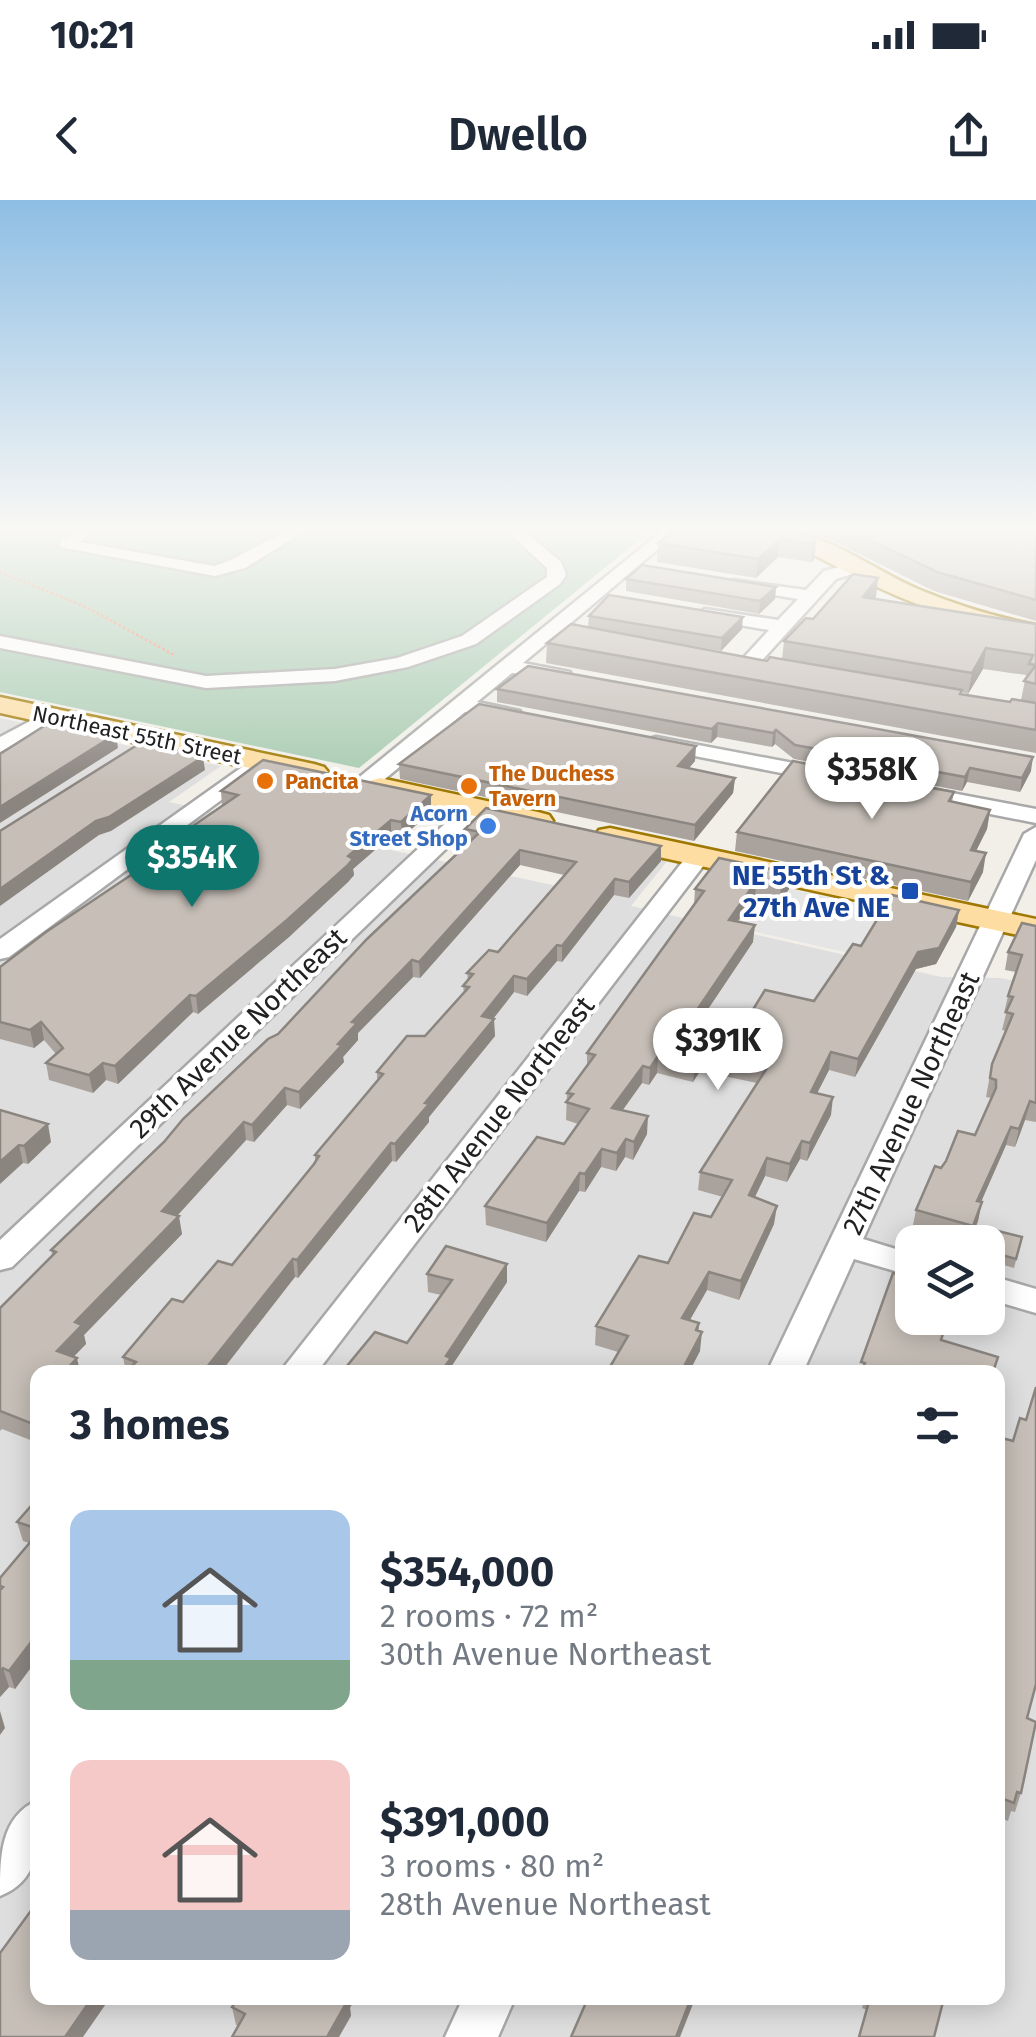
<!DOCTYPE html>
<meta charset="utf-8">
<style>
:root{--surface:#fff;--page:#f2f2f3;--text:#1f2937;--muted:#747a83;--accent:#0f766e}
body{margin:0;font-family:"Fira Sans",sans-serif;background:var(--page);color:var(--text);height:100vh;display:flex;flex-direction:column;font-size:38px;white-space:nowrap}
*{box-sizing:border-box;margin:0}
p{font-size:32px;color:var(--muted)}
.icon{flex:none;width:55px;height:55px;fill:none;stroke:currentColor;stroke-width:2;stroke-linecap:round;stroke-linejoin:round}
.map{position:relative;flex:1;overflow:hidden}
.drawer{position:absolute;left:30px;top:1165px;width:975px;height:640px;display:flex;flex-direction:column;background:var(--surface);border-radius:20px;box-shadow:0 5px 25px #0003}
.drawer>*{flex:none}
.fabs{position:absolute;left:895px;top:1025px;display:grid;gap:20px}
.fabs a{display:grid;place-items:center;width:110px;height:110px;border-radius:20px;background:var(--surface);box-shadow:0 5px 25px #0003;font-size:50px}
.price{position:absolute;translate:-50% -85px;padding:0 22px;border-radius:35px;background:#fff;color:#222;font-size:32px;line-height:65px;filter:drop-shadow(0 2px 5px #0008)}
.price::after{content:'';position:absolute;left:50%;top:60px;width:30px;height:22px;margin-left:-15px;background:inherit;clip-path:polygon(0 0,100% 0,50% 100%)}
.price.current{background:var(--accent);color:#fff}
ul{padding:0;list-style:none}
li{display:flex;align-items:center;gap:30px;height:250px;padding:0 40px}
li span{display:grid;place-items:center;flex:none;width:280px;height:200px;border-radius:20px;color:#555}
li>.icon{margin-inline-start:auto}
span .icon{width:120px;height:120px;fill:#fffc;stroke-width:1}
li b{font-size:42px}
h2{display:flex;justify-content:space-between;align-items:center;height:120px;padding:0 40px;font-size:42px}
.status{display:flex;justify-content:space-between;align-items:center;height:70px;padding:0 50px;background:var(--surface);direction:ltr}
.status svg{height:28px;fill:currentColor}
header{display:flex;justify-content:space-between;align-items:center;height:130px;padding:0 40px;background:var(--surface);font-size:45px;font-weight:600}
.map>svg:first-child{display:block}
.residential{fill:#dfdede;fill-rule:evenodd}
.cemetery{fill:#a8cbb1}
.parking{fill:#e5e5e5}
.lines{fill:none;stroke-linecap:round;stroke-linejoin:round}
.minor-casing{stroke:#a8a8a8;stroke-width:5}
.major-casing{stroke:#9e7800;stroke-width:5}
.path{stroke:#fc896e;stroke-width:2.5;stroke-dasharray:2.5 2.5;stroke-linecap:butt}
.minor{fill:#fff;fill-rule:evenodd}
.major{fill:#fddda1;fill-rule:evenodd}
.wall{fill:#aaa39d;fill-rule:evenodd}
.shaded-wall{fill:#8b8580}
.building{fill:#c6beb7;stroke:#8b8580;stroke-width:2.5}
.food-dot{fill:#e8710a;stroke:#fff;stroke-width:4}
.shop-dot{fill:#3f7fe0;stroke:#fff;stroke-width:4}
.transit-dot{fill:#1a4fb4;stroke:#fff;stroke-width:4}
.labels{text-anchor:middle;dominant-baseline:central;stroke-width:8;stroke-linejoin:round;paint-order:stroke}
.far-street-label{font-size:22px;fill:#212121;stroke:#fff}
.far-food-label{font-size:22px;font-weight:bold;fill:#c56008;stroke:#fff;text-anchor:start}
.far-shop-label{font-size:22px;font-weight:bold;fill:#366cbe;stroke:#fff;text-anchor:end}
.transit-label{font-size:28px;font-weight:bold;fill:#164399;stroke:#fff;text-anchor:end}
.street-label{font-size:28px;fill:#212121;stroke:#fff}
</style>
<div class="status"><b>10:21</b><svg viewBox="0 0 49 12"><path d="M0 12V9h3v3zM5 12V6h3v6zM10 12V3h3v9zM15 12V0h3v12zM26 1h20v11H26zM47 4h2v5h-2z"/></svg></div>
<header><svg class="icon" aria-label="back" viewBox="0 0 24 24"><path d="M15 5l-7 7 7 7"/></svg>Dwello<svg class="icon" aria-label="share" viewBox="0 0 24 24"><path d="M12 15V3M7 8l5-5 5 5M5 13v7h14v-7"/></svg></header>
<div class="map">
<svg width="1036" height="1837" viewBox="0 0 1036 1837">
<rect width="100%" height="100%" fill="#f1efe8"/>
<!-- residential -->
<path class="residential" d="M0 518 221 566 169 602 557 686 602 645 667 661 631 706 941 777 1000 778 1036 785V1837H0ZM912 1042H988V1118H912ZM38 1172H998V1798H38Z"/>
<!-- cemetery -->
<path class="cemetery" d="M0 331H650L359 568 0 492Z"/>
<!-- parking -->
<path class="parking" d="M789 689 889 711 879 760 734 727 755 696 779 702Z"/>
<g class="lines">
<!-- minor casing -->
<g class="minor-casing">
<g id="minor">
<path d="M75 331H93L80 342 214 366C246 357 272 330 305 331L245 368 215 376 60 347V341Z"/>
<path d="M507 331H524L561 362 566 375 560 384 476 444 408 467 335 481 206 488 0 448V436L206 476 335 469 397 458 462 436 547 377V368Z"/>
<path d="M662 331H679L565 428 606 435V443L554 437 523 463 570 472V480L512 473 477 502 520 511V519L465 512 373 589H357L354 584 357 579Z"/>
<path d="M854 363 860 364V372L836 379 754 469 747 471 737 465 769 430 705 419 696 414 705 409 778 420 798 399 733 388V380L806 390 824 371Z"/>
<path d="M51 510 58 512 61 516 58 520 0 552V537Z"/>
<path d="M656 537 1036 609V623L649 547 645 543 649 539Z"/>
<path d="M259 555 270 561 267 566 9 757 0 759V739Z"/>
<path d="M475 601 486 608 483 613 12 1067 0 1070V1040L467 603Z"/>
<path d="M1036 627V660L863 1039 912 1054V1076L854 1059 803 1172H767L1024 634Z"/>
<path d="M699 649 707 651 711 656 707 661 317 1172H280L691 651Z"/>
<path d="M988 1075 1036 1089V1113L988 1099Z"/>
<path d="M38 1600C38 1640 43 1679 0 1696 0 1656 0 1617 38 1600Z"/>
<path d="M463 1798H515L498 1837H445Z"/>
</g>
</g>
<!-- major casing -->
<g class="major-casing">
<g id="major">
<path d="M777 331C822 329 875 371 918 389 956 405 995 417 1036 425V439C960 424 891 397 824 360 808 352 789 344 777 331Z"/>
<path d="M0 497 314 564 324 567 329 573 324 579 314 582 0 513Z"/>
<path d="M380 578 538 612 549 615 553 621 549 627 538 630 370 593 365 587 370 581Z"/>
<path d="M610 628 1036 719V739L599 644 594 637 599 630Z"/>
</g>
</g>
<!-- path -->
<path class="path" d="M0 372 86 407 174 455"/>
<!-- minor -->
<use href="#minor" class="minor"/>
<!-- major -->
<use href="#major" class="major"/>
</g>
<!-- wall -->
<g class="wall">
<path d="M673 331 816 341 814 360 811 362 778 357 756 378 657 362 658 343Z"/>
<path d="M802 331H1036V421L934 391 831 340Z"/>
<path d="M626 379 776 387 775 399 759 414 626 391Z"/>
<path d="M876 397 874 399 1036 424V553L546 463 547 443 588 427 589 416 742 429 721 451 671 442 767 461 782 460 784 441 813 419ZM983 469 1026 475 1021 500 1010 502 961 494V492L968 494Z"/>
<path d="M528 466 1031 571 1020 592 967 582 962 591 893 578 894 571 854 563 849 569 794 559 775 544 772 547 717 537 711 543 497 502V489Z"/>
<path d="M695 561 688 569 735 578 733 593 694 641 400 579 399 564Z"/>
<path d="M836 582 877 589 954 592 952 602 990 610 987 629 976 651 983 672 968 701 735 651 737 632Z"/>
<path d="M221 591 431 595V611L402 638 391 636 353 669 354 675 348 682 289 737 198 814 193 812 118 884 106 880 93 893 49 880 46 863 56 854 44 840 34 848 0 839V767L131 675 169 647 168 643 222 606Z"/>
<path d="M465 629 661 646V661L629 698 614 695 562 762 557 761 527 796 514 792 493 819 495 836 429 917V922L396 962 392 961 298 1078 295 1077 126 1172 123 1157 183 1102 232 1065 315 962V955L377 881V872L425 836 464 793 463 786 468 781 467 773 498 752 564 675 520 665 420 778 413 777 358 833V840L343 857 344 862 300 909 287 905 254 942 246 940 177 1016 182 1034 84 1135 86 1144 38 1172V1243L2 1229 0 1231V1108L52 1055 51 1050 278 834 467 644H465Z"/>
<path d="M790 673 789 689 780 702 755 696 738 722 753 742 706 812 746 821 814 801 861 746 959 710 956 727 936 764 916 769 855 877 829 870 817 893 831 915 807 961 800 959 787 982 765 976 755 997 774 1024 739 1100 707 1090 690 1120 698 1131 700 1151 689 1172H607L618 1152 595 1145 596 1126 668 1063 711 1017 723 997 698 990 700 972 757 883 700 871 693 882 657 873 649 885 642 883 623 910 647 934 633 960 625 957 616 971 601 967 585 992 579 991 546 1042 486 1025 485 1006 564 944 578 924 566 920 567 893 587 866V853L694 705 695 689Z"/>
<path d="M1036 726V922L1025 920 1015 947 1006 945 981 1002 978 1021 970 1042H959L912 1030 916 1010 941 968 975 935 991 898 986 897 992 864 1006 831 1002 830 1006 814 1004 813 1008 796 1016 772 1005 770 1008 752Z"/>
<path d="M0 910 51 942 28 964 23 963Z"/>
<path d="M1022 1037 1014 1068 989 1061 991 1052Z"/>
<path d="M507 1064V1082L451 1167 407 1143 441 1095 428 1092 427 1074Z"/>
<path d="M998 1237 1027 1518 1021 1593 1015 1612 1011 1611 1008 1621 998 1617Z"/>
<path d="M38 1298V1458L15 1489 9 1487 0 1497V1378L29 1343 23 1341 17 1322Z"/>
<path d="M865 1798H944L867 1810 862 1808Z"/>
<path d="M232 1807 350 1808 351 1816 238 1826 236 1825Z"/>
</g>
<!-- shaded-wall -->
<g class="shaded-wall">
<path d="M780 339 778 357 756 378 758 359Z"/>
<path d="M816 341 814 360 811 362 813 344Z"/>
<path d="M878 378 876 397 860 417 863 397Z"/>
<path d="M776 387 775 399 759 414 760 401Z"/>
<path d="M743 417 742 429 721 451 722 438Z"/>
<path d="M986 448 983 469 968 494 972 473Z"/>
<path d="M718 523 717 537 711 543 712 529Z"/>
<path d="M776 530 775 544 772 547 773 533Z"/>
<path d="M116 534 118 548 0 623V607Z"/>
<path d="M696 546 695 561 677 582 678 566Z"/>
<path d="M855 548 854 563 849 569 851 555Z"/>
<path d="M203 557 205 570 111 631 99 635 0 706V689L96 621Z"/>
<path d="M1033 557 1031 571 1020 592 1022 578Z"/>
<path d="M970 568 967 582 962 591 965 577Z"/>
<path d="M735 578 733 593 694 641 695 625Z"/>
<path d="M431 595V611L402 638 401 622Z"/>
<path d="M990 610 987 629 967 669 971 650Z"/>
<path d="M391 620V636L353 669 354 675 348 682 289 737 198 814 196 796 348 656Z"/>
<path d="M661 646V661L629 698V682Z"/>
<path d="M520 650V665L420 778 419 762Z"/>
<path d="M986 653 983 672 968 701 971 682Z"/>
<path d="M790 673 789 689 780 702 781 686Z"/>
<path d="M615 679 614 695 562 762V746Z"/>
<path d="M757 680 755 696 727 736 729 720Z"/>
<path d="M959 710 956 727 936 764 916 769 855 877 858 859 918 752Z"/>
<path d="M755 725 753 742 696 827 697 810Z"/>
<path d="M557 745V761L527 796V779Z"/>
<path d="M412 760 413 777 358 833V840L343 857 344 862 300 909 299 892 338 844 352 822Z"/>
<path d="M514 776V792L482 833V816Z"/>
<path d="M190 795 193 812 118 884 115 866Z"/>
<path d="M494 819 495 836 429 917V922L396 962 395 944 425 903Z"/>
<path d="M41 822 44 840 34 848 30 830Z"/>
<path d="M831 852 829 870 809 909 811 892Z"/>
<path d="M702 853 700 871 693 882 695 865Z"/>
<path d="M658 856 657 873 649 885 650 868Z"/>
<path d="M103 863 106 880 93 893 89 875Z"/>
<path d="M643 866 642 883 611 926 612 908Z"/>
<path d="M285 888 287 905 254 942 252 925Z"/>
<path d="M833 897 831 915 807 961 810 943Z"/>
<path d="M1030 901 1025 920 1015 947 1019 929Z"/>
<path d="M648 916 647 934 633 960 634 942Z"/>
<path d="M244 922 246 940 165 1029 162 1011Z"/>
<path d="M48 924 51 942 28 964 24 946Z"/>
<path d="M1011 927 1006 945 973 1020 977 1001Z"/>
<path d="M626 939 625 957 616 971 617 953Z"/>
<path d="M802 941 800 959 787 982 790 964Z"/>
<path d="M391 943 392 961 298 1078 297 1060Z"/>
<path d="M19 945 23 963 0 984V962Z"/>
<path d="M602 949 601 967 585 992V974Z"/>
<path d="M767 958 765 976 747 1013 749 995Z"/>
<path d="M580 973 579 991 546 1042 547 1023Z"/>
<path d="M982 1002 978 1021 970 1042 973 1026Z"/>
<path d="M777 1006 774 1024 739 1100 741 1081Z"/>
<path d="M179 1016 182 1034 84 1135 86 1144 61 1170 57 1151 75 1122Z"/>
<path d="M293 1059 295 1077 221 1172H203Z"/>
<path d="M507 1064V1082L451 1167V1172H441L446 1156Z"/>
<path d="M709 1072 707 1090 680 1137 682 1118Z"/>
<path d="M699 1123 698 1140 702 1132 700 1151 689 1172H681Z"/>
<path d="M77 1158 80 1172H64Z"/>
<path d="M37 1433 38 1458 15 1489 9 1471Z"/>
<path d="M3 1468 9 1487 0 1497V1472Z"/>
<path d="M0 1511 5 1528 0 1535Z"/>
<path d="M92 1798H110L83 1837H65Z"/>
<path d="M345 1798H355L350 1808 351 1816 339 1837H327Z"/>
<path d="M691 1798H694L693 1804 680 1837H676Z"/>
</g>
<!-- building -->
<g class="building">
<path d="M673 331H797L816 341 813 344 780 339 758 359 658 343Z"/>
<path d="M851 331H1036V400L937 372Z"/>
<path d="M642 365 776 387 760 401 626 379Z"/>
<path d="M853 374 878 378 863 397 1036 424V484L1024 481 1036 465 1029 464 1033 455 986 448 972 473 784 441 806 418 813 419Z"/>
<path d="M609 395 743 417 722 438 589 416Z"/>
<path d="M571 424 767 461 770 457 962 490 960 494 1010 502 1012 499 1036 503V530L547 443Z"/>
<path d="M528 466 1033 557 1022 578 970 568 965 577 895 564 899 557 855 548 851 555 795 545 776 530 773 533 718 523 712 529 497 489Z"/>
<path d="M479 504 696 546 678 566 735 578 695 625 399 564Z"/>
<path d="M52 521 116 534 0 607V554Z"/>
<path d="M145 540 203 557 109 617 96 621 0 689V631Z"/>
<path d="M263 560 431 595 401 622 391 620 348 656 353 659 347 666 287 720 196 796 190 795 115 866 103 863 89 875 46 863 63 848 41 822 30 830 0 822V767L46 732 131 675 173 644 168 643 238 595 221 591Z"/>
<path d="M793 561 838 570 830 580 877 589 884 579 954 592 949 601 990 610 971 650 986 653 971 682 737 632Z"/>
<path d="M486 608 661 646 629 682 615 679 562 746 557 745 527 779 514 776 482 816 494 819 425 903 429 904 395 944 391 943 297 1060 293 1059 203 1172H126L136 1162 123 1157 172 1099 183 1102 218 1061 232 1065 314 964 319 956 315 955 383 874 377 872 407 836H425L469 787 463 786 473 774 467 773 489 750 498 752 576 662 520 650 419 762 412 760 352 822 357 823 338 844 342 845 299 892 285 888 252 925 244 922 162 1011 179 1016 75 1122 82 1125 57 1151 77 1158 64 1172H38V1226L0 1211V1108L56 1052 51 1050 164 942 183 919 268 839 278 834 367 739 480 632 465 629Z"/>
<path d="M719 658 790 673 781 686 757 680 729 720 755 725 697 810 746 821 765 790 814 801 853 744 861 746 892 695 959 710 939 748 918 752 858 859 831 852 811 892 833 897 810 943 802 941 790 964 767 958 749 995 777 1006 741 1081 709 1072 682 1118 699 1123 696 1130 702 1132 681 1172H607L628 1136 596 1126 639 1056 668 1063 694 1013 711 1017 732 980 700 972 767 868 702 853 695 865 658 856 650 868 643 866 612 908 648 916 634 942 626 939 617 953 602 949 585 974 580 973 547 1023 485 1006 537 937 564 944 589 909 566 902 573 894 567 893 595 855 587 853 704 691 695 689Z"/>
<path d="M1022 723 1036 726V903L1030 901 1019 929 1011 927 977 1001 982 1002 973 1026 916 1010 935 966 941 968 946 961 958 931 975 935 996 888V880L990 878 992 864 1013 814 1006 812 1013 797 1008 796 1022 755 1008 752Z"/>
<path d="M0 910 48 924 24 946 19 945 0 962Z"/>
<path d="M998 1031 1022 1037 1016 1059 991 1052Z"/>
<path d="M446 1046 507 1064 446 1156 451 1158 441 1172H342L375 1132 407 1143 452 1080 427 1074Z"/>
<path d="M893 1073 912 1078V1118H948L941 1140 998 1157 993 1172H861L865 1163 861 1162Z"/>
<path d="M1036 1187V1484L1027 1518 1036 1522 1021 1593 1017 1592 1014 1603 998 1597V1335L1000 1326 998 1325V1237L1013 1241 1020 1218 1026 1220Z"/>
<path d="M38 1298V1329L17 1322Z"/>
<path d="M38 1333V1433L9 1471 3 1468 0 1472V1390L3 1387 0 1386V1378Z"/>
<path d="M38 1701V1798H92L65 1837H0V1753Z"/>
<path d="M238 1798H349L327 1837H232L245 1814 232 1807Z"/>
<path d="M588 1798H691L676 1837H571Z"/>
<path d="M870 1798H944L934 1837H859Z"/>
</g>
<!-- sky -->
<linearGradient id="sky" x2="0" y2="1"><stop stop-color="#8ebee4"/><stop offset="0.56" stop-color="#f9f8f5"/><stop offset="1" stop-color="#f9f8f5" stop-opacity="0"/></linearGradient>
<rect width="1036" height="588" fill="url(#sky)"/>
<!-- markers -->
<g class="food-dot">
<circle cx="265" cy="581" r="10"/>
<circle cx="469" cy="586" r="10"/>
</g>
<circle class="shop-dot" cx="488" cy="626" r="10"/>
<rect class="transit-dot" x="900" y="681" width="20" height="20" rx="5"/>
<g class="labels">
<!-- far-street labels -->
<g class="far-street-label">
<text transform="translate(137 535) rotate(12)">Northeast 55th Street</text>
</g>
<!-- far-food labels -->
<g class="far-food-label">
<text x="489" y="573">The Duchess<tspan x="489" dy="25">Tavern</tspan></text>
<text x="285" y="581">Pancita</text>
</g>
<!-- far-shop labels -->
<g class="far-shop-label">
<text x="468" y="613">Acorn<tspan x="468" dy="25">Street Shop</tspan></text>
</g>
<!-- transit labels -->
<g class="transit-label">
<text x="890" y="675">NE 55th St &amp;<tspan x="890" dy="32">27th Ave NE</tspan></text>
</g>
<!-- street labels -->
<g class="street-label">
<text transform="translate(238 833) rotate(-44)">29th Avenue Northeast</text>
<text transform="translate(911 903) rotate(-65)">27th Avenue Northeast</text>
<text transform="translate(499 914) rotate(-52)">28th Avenue Northeast</text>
</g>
</g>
</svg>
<div class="fabs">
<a><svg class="icon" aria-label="layers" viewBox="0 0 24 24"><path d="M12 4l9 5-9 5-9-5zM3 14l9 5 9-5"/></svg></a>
</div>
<b class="price" style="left:872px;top:622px">$358K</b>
<b class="price current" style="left:192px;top:710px">$354K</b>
<b class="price" style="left:718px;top:893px">$391K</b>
<section class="drawer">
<h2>3 homes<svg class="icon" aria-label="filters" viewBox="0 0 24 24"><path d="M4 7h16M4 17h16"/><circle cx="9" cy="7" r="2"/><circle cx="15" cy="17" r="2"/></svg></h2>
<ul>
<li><span style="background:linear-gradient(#a9c7e8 75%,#7fa58c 0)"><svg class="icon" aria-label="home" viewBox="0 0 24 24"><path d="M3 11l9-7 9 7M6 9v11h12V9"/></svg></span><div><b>$354,000</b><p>2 rooms · 72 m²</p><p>30th Avenue Northeast</p></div></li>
<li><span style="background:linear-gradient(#f6c9c9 75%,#9aa5b1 0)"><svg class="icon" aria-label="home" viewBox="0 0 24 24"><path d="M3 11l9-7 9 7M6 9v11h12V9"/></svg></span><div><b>$391,000</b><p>3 rooms · 80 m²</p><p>28th Avenue Northeast</p></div></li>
</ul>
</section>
</div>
